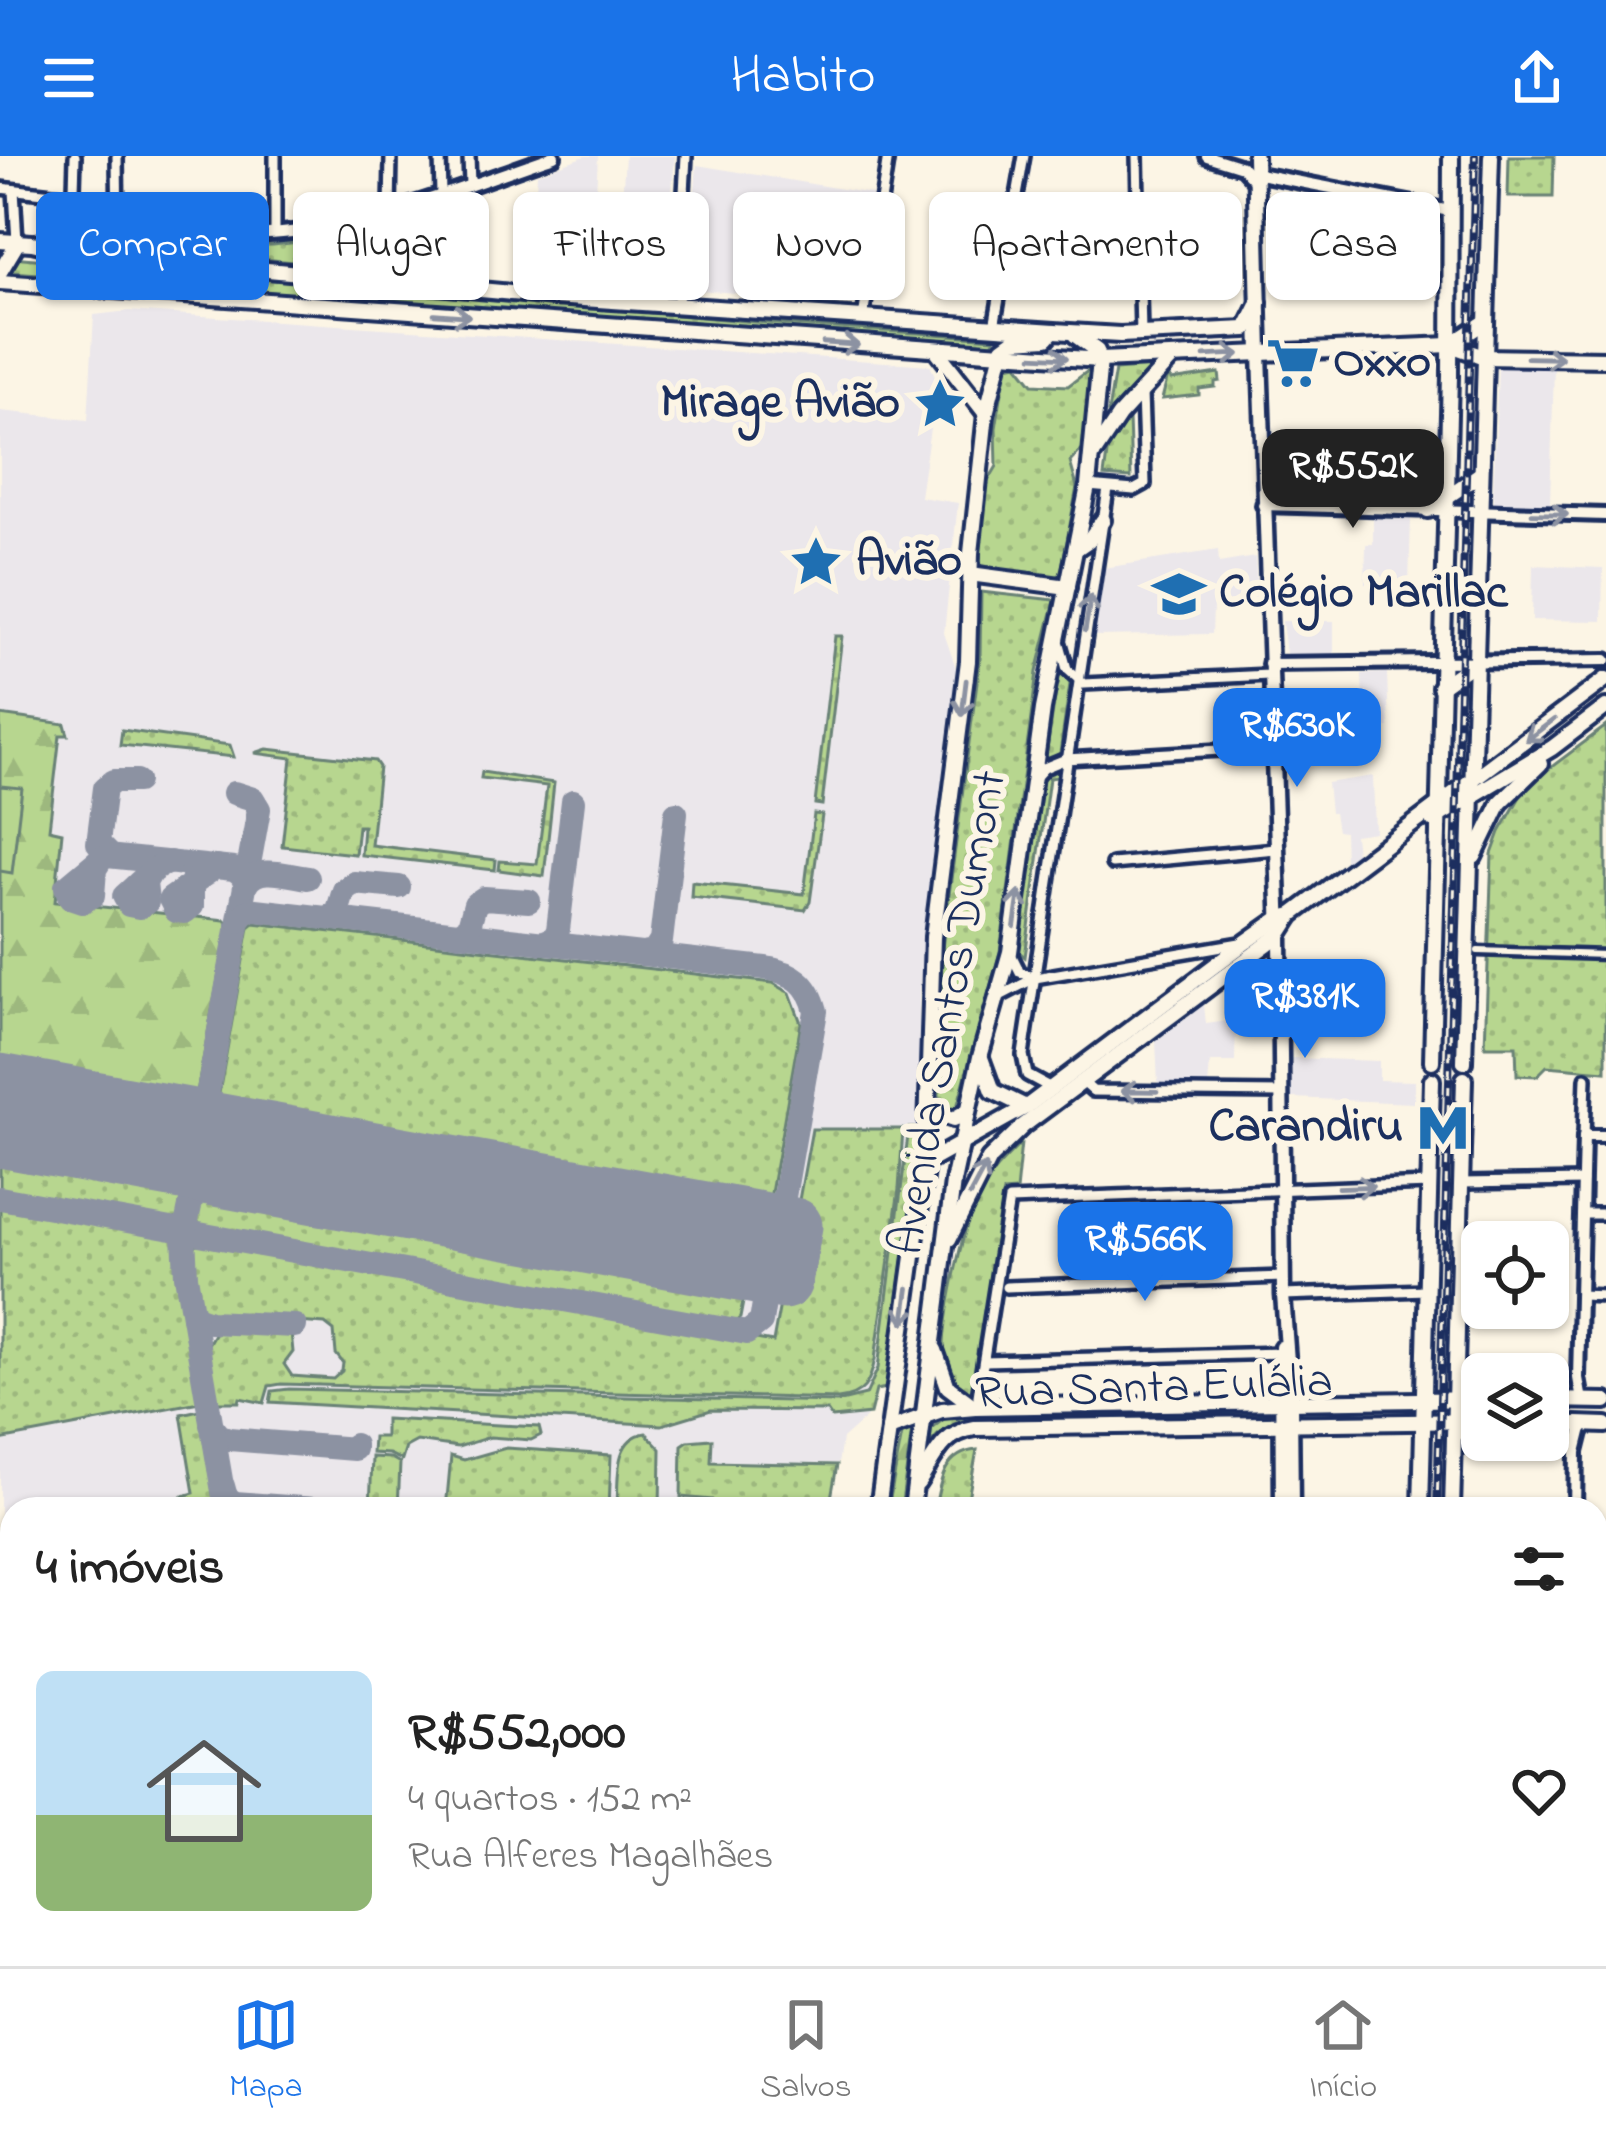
<!DOCTYPE html>
<html lang="pt">
<meta charset="utf-8">
<style>
:root{--surface:#fff;--page:#f2f2f2;--text:#222;--muted:#767676;--line:#e0e0e0;--accent:#1a73e8}
body{margin:0;font-family:"Indie Flower",sans-serif;background:var(--page);color:var(--text);height:100vh;display:flex;flex-direction:column;font-size:45px;white-space:nowrap}
*{box-sizing:border-box;margin:0}
p{font-size:39px;color:var(--muted)}
.icon{flex:none;width:66px;height:66px;fill:none;stroke:currentColor;stroke-width:2;stroke-linecap:round;stroke-linejoin:round}
.map{position:relative;flex:1;overflow:hidden}
.panel{position:absolute;left:0px;top:1341px;width:1608px;height:471px;display:flex;flex-direction:column;background:var(--surface);border-radius:36px 36px 0 0;box-shadow:0 3px 9px #0004}
.panel>*{flex:none}
.hud{position:absolute;left:36px;top:36px;width:1536px;height:108px;display:flex;gap:24px}
.controls{position:absolute;left:1461px;top:1065px;display:grid;gap:24px}
.controls a{display:grid;place-items:center;width:108px;height:108px;border-radius:18px;background:var(--surface);box-shadow:0 3px 9px #0004;font-size:60px}
.price{position:absolute;translate:-50% -102px;padding:0 27px;border-radius:24px;background:var(--accent);color:#fff;font-size:39px;line-height:78px;filter:drop-shadow(0 3px 6px #0008)}
.price::after{content:'';position:absolute;left:50%;top:72px;width:36px;height:27px;margin-left:-18px;background:inherit;clip-path:polygon(0 0,100% 0,50% 100%)}
.price.selected{background:#222;color:#fff}
ul{padding:0;list-style:none}
li{display:flex;align-items:center;gap:36px;height:300px;padding:0 36px}
li span{display:grid;place-items:center;flex:none;width:336px;height:240px;border-radius:18px;color:#555}
li>.icon{margin-inline-start:auto}
span .icon{width:144px;height:144px;fill:#fffc;stroke-width:1}
li b{font-size:51px}
h2{display:flex;justify-content:space-between;align-items:center;height:144px;padding:0 36px;font-size:51px}
.chip{padding:0 42px;border-radius:18px;background:var(--surface);box-shadow:0 3px 9px #0004;font-size:42px;line-height:108px}
.chip.selected{background:var(--accent);color:#fff}
header{display:flex;justify-content:space-between;align-items:center;height:156px;padding:0 36px;background:var(--accent);color:#fff;font-size:54px;font-weight:600}
.menu{display:flex;justify-content:space-around;align-items:center;height:168px;border-top:3px solid var(--line);background:var(--surface);font-size:33px;color:var(--muted)}
.menu a{display:grid;justify-items:center;gap:6px}
.menu .selected{color:var(--accent)}
.map>svg:first-child{display:block}
.built{fill:#ebe7eb}
.green{fill:url(#green-dots);stroke:#698276;stroke-width:3}
.forest{fill:url(#forest-firs);stroke:#698276;stroke-width:3}
.pitch{fill:#b7d68f;stroke:#698276;stroke-width:3}
.lines{fill:none;stroke-linecap:round;stroke-linejoin:round}
.taxiway{stroke:#8c92a2;stroke-width:24}
.runway{stroke:#8c92a2;stroke-width:57}
.pedestrian-casing{stroke:#1b2f5e;stroke-width:15}
.minor-casing{stroke:#1b2f5e;stroke-width:18}
.tertiary-casing{stroke:#1b2f5e;stroke-width:20}
.secondary-casing{stroke:#1b2f5e;stroke-width:21}
.primary-casing{stroke:#1b2f5e;stroke-width:22}
.trunk-casing{stroke:#1b2f5e;stroke-width:22}
.pedestrian{stroke:#fcf5e5;stroke-width:6}
.minor{stroke:#fcf5e5;stroke-width:9}
.tertiary{stroke:#fcf5e5;stroke-width:10}
.secondary{stroke:#fcf5e5;stroke-width:12}
.primary{stroke:#fcf5e5;stroke-width:14}
.trunk{stroke:#fcf5e5;stroke-width:14}
.rail-casing{stroke:#1b2f5e;stroke-width:8}
.rail{stroke:#fcf5e5;stroke-width:3;stroke-dasharray:9;stroke-linecap:butt}
.oneway{stroke:#8c92a2}
.labels{text-anchor:middle;dominant-baseline:central;stroke-width:12;stroke-linejoin:round;paint-order:stroke}
.poi-label{font-size:48px;font-weight:bold;fill:#1b2f5e;stroke:#fcf5e5;text-anchor:start}
.street-label{font-size:48px;fill:#1b2f5e;stroke:#fcf5e5}
</style>
<header><svg class="icon" aria-label="menu" viewBox="0 0 24 24"><path d="M4 6h16M4 12h16M4 18h16"/></svg>Habito<svg class="icon" aria-label="share" viewBox="0 0 24 24"><path d="M12 15V3M7 8l5-5 5 5M5 13v7h14v-7"/></svg></header>
<div class="map">
<svg width="1606" height="1810" viewBox="0 0 1606 1810">
<defs>
<pattern id="green-dots" width="8" height="8" patternUnits="userSpaceOnUse" patternTransform="scale(3)"><rect width="8" height="8" fill="#b7d68f"/><path d="M2 2h.1M6 6h.1" fill="none" stroke="#9db87e" stroke-width="1.8" stroke-linecap="round"/></pattern>
<pattern id="forest-firs" width="22" height="20" patternUnits="userSpaceOnUse" patternTransform="scale(3)"><rect width="22" height="20" fill="#b7d68f"/><path d="M5 1l3.5 6h-7zM16 11l3.5 6h-7z" fill="#9db87e"/></pattern>
</defs>
<rect width="100%" height="100%" fill="#fcf5e5"/>
<filter id="ink" filterUnits="userSpaceOnUse"><feTurbulence type="fractalNoise" baseFrequency=".00833" numOctaves="2"/><feDisplacementMap in="SourceGraphic" scale="24" xChannelSelector="R" yChannelSelector="G"/><feConvolveMatrix kernelMatrix="1 2 1 2 8 2 1 2 1" color-interpolation-filters="sRGB"/></filter>
<g filter="url(#ink)">
<!-- built -->
<g class="built">
<path d="M585 0H598L591 133 530 130 537 18Z"/>
<path d="M625 0H675L663 138 616 135Z"/>
<path d="M697 9 872 38 853 147 687 133Z"/>
<path d="M129 155 930 209 937 224 920 341 958 347 944 477 961 527 919 834V863L924 878 916 1010 886 1232 876 1233 870 1258 842 1283 831 1353H12V1619L0 1620V255L88 264 94 159Z"/>
<path d="M1498 211 1554 212 1550 348 1493 346Z"/>
<path d="M1373 362 1411 363 1409 429 1365 428 1366 388H1373Z"/>
<path d="M1218 394 1219 407 1255 401 1258 449 1213 451 1212 478 1094 480 1104 412Z"/>
<path d="M1533 409 1603 412 1602 465 1532 464Z"/>
<path d="M1282 465H1334V498H1286Z"/>
<path d="M1387 517 1389 571 1364 572 1362 518Z"/>
<path d="M1373 620 1375 676 1354 679 1356 698 1345 706 1344 676 1337 675 1334 657H1330L1327 627Z"/>
<path d="M1204 849 1206 868 1236 864 1235 906H1210L1208 930 1158 929 1156 885Z"/>
<path d="M1292 902 1379 905V924L1415 925 1414 947 1292 942Z"/>
<path d="M12 1663V1800H660L659 1810H0V1664Z"/>
</g>
<!-- green -->
<g class="green">
<path d="M1509 0H1554L1553 41H1508Z"/>
<path d="M349 80 363 91 368 113 134 91 273 89Z"/>
<path d="M0 100 792 169 995 182 990 192 0 115Z"/>
<path d="M1017 208 1033 228 1068 230 1089 214 1093 219 1084 291 1070 306 1077 331 1061 417 1056 423 979 409 987 327 997 310 996 272 1005 217 1008 210Z"/>
<path d="M1155 211 1112 256H1108L1115 214Z"/>
<path d="M1169 216 1171 224 1219 217 1220 225 1215 226V231L1199 233V239L1162 243Z"/>
<path d="M1129 262 1131 322 1104 320 1108 290Z"/>
<path d="M981 436 1055 444 1037 516 1000 796 956 955 950 958 945 956 939 941 942 792 980 503Z"/>
<path d="M835 480H842L822 649 815 648Z"/>
<path d="M1060 509 1070 528 1060 597 1045 606Z"/>
<path d="M1606 570V915L1547 910 1537 920 1517 919 1516 890H1485L1492 698 1500 676 1521 639 1534 624Z"/>
<path d="M122 574 230 589 234 601 120 589Z"/>
<path d="M267 593 375 605 379 611 371 689 496 704 495 714 361 699 363 670H358L355 698 282 690 292 602 255 597Z"/>
<path d="M1058 611V621L1049 622 1025 801 1019 796 1043 620Z"/>
<path d="M482 616 554 627 544 720 499 714 500 705 537 708 547 630 481 622Z"/>
<path d="M814 658 822 659 810 746 805 754 691 741 692 726 804 738Z"/>
<path d="M254 767 773 827 790 837 801 867 768 1054 755 1062 234 966 221 954 218 943 249 771Z"/>
<path d="M909 972H915L916 1010 886 1232 876 1234 870 1258 832 1262 827 1255 711 1254 662 1269 270 1246 272 1235 289 1233 837 1246 866 1239 878 1212Z"/>
<path d="M812 973H903L899 1033 875 1203C870 1227 864 1240 838 1243L281 1228 269 1230 264 1247 240 1242 239 1246H216L207 1190 218 1171 291 1176 293 1196 284 1208 292 1220 333 1223 342 1215 343 1207 336 1198 334 1175 325 1168 212 1160 201 1155 192 1093 201 1084 773 1186Z"/>
<path d="M0 983 173 1016 183 1031 178 1061 169 1068 0 1037Z"/>
<path d="M1021 987 1016 1035 1003 1036 973 1242C958 1235 947 1226 945 1209 939 1174 963 1068 979 1037 990 1017 1005 1003 1021 987Z"/>
<path d="M223 1025 737 1117 747 1125 740 1162 732 1169H721L203 1073 196 1063C199 1041 202 1032 223 1025Z"/>
<path d="M0 1046 171 1079 176 1088 199 1246 0 1284Z"/>
<path d="M199 1254 216 1353H185L183 1340 194 1337 181 1258Z"/>
<path d="M1265 1257V1262L967 1266 941 1276 929 1288 931 1273 945 1262 980 1258Z"/>
<path d="M385 1263 539 1271 541 1279 531 1284 490 1281 458 1291 417 1285 406 1291 402 1304 389 1298 372 1297 373 1281H385Z"/>
<path d="M646 1277 661 1293 660 1353H617C619 1326 612 1282 646 1277Z"/>
<path d="M712 1283 711 1306 837 1309 829 1353H720L712 1344 681 1341 682 1289 688 1285Z"/>
<path d="M506 1292 611 1299 609 1353H446L451 1300 464 1304Z"/>
<path d="M977 1294 966 1353H935C940 1325 944 1297 977 1294Z"/>
<path d="M372 1301 391 1302 400 1307 398 1353H370Z"/>
</g>
<!-- forest -->
<g class="forest">
<path d="M0 559 65 568 68 579H60L49 673 62 676 55 746 225 764 228 769 197 936C192 951 179 955 164 955L0 926Z"/>
<path d="M912 1273 901 1353H888L902 1278Z"/>
</g>
<!-- pitch -->
<path class="pitch" d="M0 630 22 632 12 717 0 715Z"/>
<g class="lines">
<!-- taxiway -->
<g class="taxiway">
<path d="M234 637 253 643 259 653 202 968C207 993 226 994 248 999"/>
<path d="M110 699 98 687 105 632 114 625H137"/>
<path d="M102 702 95 713 93 740 82 746 70 742 66 731 96 706C99 703 103 701 107 700L234 713 242 719 246 729C257 708 286 719 308 722"/>
<path d="M150 718 145 727 147 746 139 751 129 749 124 740C138 728 153 711 170 706"/>
<path d="M192 725V750L185 756 176 755 170 743 216 711"/>
<path d="M326 762 337 757 344 734 354 727 399 731"/>
<path d="M239 765 246 756 256 754 765 812C793 816 809 827 816 855L778 1076 767 1085 750 1088 637 1070"/>
<path d="M459 778 469 770 475 748 484 742 529 745"/>
<path d="M542 787 554 782 558 774 573 645"/>
<path d="M642 798 654 796 661 785 676 657"/>
<path d="M147 981 186 992 196 1013"/>
<path d="M0 1042 747 1177 761 1166 769 1115 755 1096 737 1089"/>
<path d="M193 1160 210 1166 295 1170"/>
<path d="M211 1269 220 1280 229 1283 354 1293V1289"/>
<path d="M223 1330 226 1341 235 1347 315 1353"/>
<path d="M339 1352H340"/>
<path d="M226 1353 186 1120 184 1079 199 1007 215 997H234"/>
<path d="M0 1443 12 1441"/>
<path d="M0 1466 12 1463"/>
</g>
<!-- runway -->
<path class="runway" d="M0 926 794 1070 784 1125 0 983"/>
<!-- pedestrian casing -->
<g class="pedestrian-casing">
<path id="pedestrian" d="M1478 795 1606 799"/>
</g>
<!-- minor casing -->
<g class="minor-casing">
<g id="minor">
<path d="M117 0 118 79"/>
<path d="M275 0V77"/>
<path d="M440 0 441 39"/>
<path d="M469 0 470 29"/>
<path d="M1137 0 1141 178"/>
<path d="M0 32 70 40 74 34 75 0"/>
<path d="M14 34 17 86"/>
<path d="M390 55 391 0"/>
<path d="M678 148 686 0"/>
<path d="M863 162 888 0"/>
<path d="M994 171 1024 0"/>
<path d="M1088 330 1134 334 1145 328 1142 237"/>
<path d="M1060 488 1067 513 1084 528 1269 519"/>
<path d="M1033 624 1044 612 1066 603 1272 591"/>
<path d="M1112 708 1276 693"/>
<path d="M1010 796 1020 816 1035 822 1240 787"/>
<path d="M998 841 1035 822"/>
<path d="M1084 927 1093 935 1282 937"/>
<path d="M1051 932 1027 919 1023 899 1108 333"/>
<path d="M1584 980 1586 922"/>
<path d="M1461 1027 1583 1025"/>
<path d="M1582 1058H1606"/>
<path d="M1006 1131 1283 1121"/>
<path d="M1283 1139 1426 1134"/>
<path d="M1580 1139 1606 1140"/>
<path d="M984 1205 1281 1197"/>
<path d="M980 1251 978 1240 1009 1044 1429 1028"/>
</g>
</g>
<!-- tertiary casing -->
<g class="tertiary-casing">
<g id="tertiary">
<path d="M1207 0 1242 11 1255 25"/>
<path d="M1254 17 1450 55"/>
<path d="M35 86C117 72 200 84 282 77 376 68 465 30 554 0"/>
<path d="M1263 349 1606 359"/>
<path d="M1269 508 1606 504"/>
<path d="M1582 1245 1578 1222 1584 980H1606"/>
<path d="M1575 1353 1576 1296 1583 1268"/>
<path d="M1596 1618 1606 1628"/>
</g>
</g>
<!-- secondary casing -->
<g class="secondary-casing">
<g id="secondary">
<path d="M1260 197 1280 778 1283 1139 1291 1245 1292 1353"/>
<path d="M1281 1191 1282 1353"/>
<path d="M1224 1810 1229 1800"/>
</g>
</g>
<!-- primary casing -->
<g class="primary-casing">
<g id="primary">
<path d="M1255 0 1260 197"/>
<path d="M368 62 378 106 392 127"/>
<path d="M0 85 32 87 65 95 554 141 1070 176 1120 179 1246 173 1259 147"/>
<path d="M0 116 18 86"/>
<path d="M0 126 1100 204 1450 189 1484 201 1606 203"/>
<path d="M1450 189 1485 166"/>
<path d="M937 195 986 258"/>
<path d="M1095 296 1119 260 1172 202"/>
<path d="M1428 354 1480 318"/>
<path d="M1076 393 1089 384 1103 364"/>
<path d="M970 418 1068 431"/>
<path d="M1440 531 1475 506"/>
<path d="M1432 664 1552 592 1606 551"/>
<path d="M1474 701 1500 647 1540 608"/>
<path d="M981 902 993 935 1026 951"/>
<path d="M1432 905 1450 220 1451 1"/>
<path d="M1464 906 1491 0"/>
<path d="M930 948 936 957 953 963 967 955"/>
<path d="M926 1007 1026 951 1246 786 1280 762 1292 759"/>
<path d="M949 1083 989 1003 1023 970 1266 789 1280 778 1292 759 1606 523"/>
<path d="M935 1194 948 1231 975 1251"/>
<path d="M1548 1244 1606 1245"/>
<path d="M1548 1267 1606 1269"/>
<path d="M889 1273 942 1254 975 1251 1482 1243"/>
<path d="M918 1327C935 1302 941 1277 975 1272L1482 1265"/>
<path d="M878 1353 926 1007 933 781 968 505 971 397 986 258 1003 192 1014 184 1047 182 1053 175"/>
<path d="M912 1353 953 1026 980 901 1010 796 1043 553 1088 330 1100 204 1097 195 1075 179"/>
<path d="M1421 1353 1432 924"/>
<path d="M1452 1353 1464 923"/>
<path d="M0 1626 12 1625"/>
<path d="M0 1647 12 1645"/>
<path d="M1408 1810V1800"/>
<path d="M1441 1810 1442 1800"/>
</g>
</g>
<!-- trunk casing -->
<g class="trunk-casing">
<g id="trunk">
<path d="M787 1800 810 1810"/>
<path d="M888 1810 914 1800"/>
</g>
</g>
<!-- pedestrian -->
<use href="#pedestrian" class="pedestrian"/>
<!-- minor -->
<use href="#minor" class="minor"/>
<!-- tertiary -->
<use href="#tertiary" class="tertiary"/>
<!-- secondary -->
<use href="#secondary" class="secondary"/>
<!-- primary -->
<use href="#primary" class="primary"/>
<!-- trunk -->
<use href="#trunk" class="trunk"/>
<!-- rail casing -->
<g class="rail-casing">
<g id="rail">
<path d="M1437 1353 1475 0"/>
<path d="M1425 1810V1800"/>
</g>
</g>
<!-- rail -->
<use href="#rail" class="rail"/>
</g>
<!-- one-way arrows -->
<defs><path id="oneway-shaft" d="M-6 0H5M1.5-3L5.5 0L1.5 3" fill="none" stroke-width="1.6" stroke-linecap="round" stroke-linejoin="round" transform="scale(3)"/></defs>
<g class="oneway">
<use href="#oneway-shaft" transform="translate(452 159) rotate(4)"/>
<use href="#oneway-shaft" transform="translate(841 188) rotate(4)"/>
<use href="#oneway-shaft" transform="translate(1222 199) rotate(-3)"/>
<use href="#oneway-shaft" transform="translate(1050 201) rotate(3)"/>
<use href="#oneway-shaft" transform="translate(1545 202) rotate(1)"/>
<use href="#oneway-shaft" transform="translate(1550 358) rotate(1)"/>
<use href="#oneway-shaft" transform="translate(1088 457) rotate(-81)"/>
<use href="#oneway-shaft" transform="translate(964 542) rotate(97)"/>
<use href="#oneway-shaft" transform="translate(1540 574) rotate(143)"/>
<use href="#oneway-shaft" transform="translate(1017 753) rotate(-82)"/>
<use href="#oneway-shaft" transform="translate(1139 935) rotate(-179)"/>
<use href="#oneway-shaft" transform="translate(978 1024) rotate(-62)"/>
<use href="#oneway-shaft" transform="translate(1356 1031) rotate(-2)"/>
<use href="#oneway-shaft" transform="translate(906 1150) rotate(98)"/>
</g>
</g>
<!-- icons -->
<defs>
<g id="supermarket-bare" transform="scale(4.14)"><path d="M-6-5.5h2.5l.6 2H6L4.5 2H-2.5L-4.4-4H-6ZM-1.5 3.2a1.3 1.3 0 1 0 .1 0ZM3 3.2a1.3 1.3 0 1 0 .1 0Z" fill="#1f6fb2" stroke="#fcf5e5" stroke-width="2.5" paint-order="stroke"/></g>
<g id="sight-bare" transform="scale(4.14)"><path d="M0-6L1.8-2.2L6-1.7L2.9 1.2L3.7 5.4L0 3.3L-3.7 5.4L-2.9 1.2L-6-1.7L-1.8-2.2Z" fill="#1f6fb2" stroke="#fcf5e5" stroke-width="2.5" paint-order="stroke"/></g>
<g id="school-bare" transform="scale(4.14)"><path d="M0-5L7-2L0 1L-7-2ZM-4 1L0 2.5L4 1V4Q0 6-4 4Z" fill="#1f6fb2" stroke="#fcf5e5" stroke-width="2.5" paint-order="stroke"/></g>
<g id="metro-bare" transform="scale(4.14)"><path d="M-5.5 5V-5H-3L0 0L3-5H5.5V5H3V-.5L0 4L-3-.5V5Z" fill="#1f6fb2" stroke="#fcf5e5" stroke-width="2.5" paint-order="stroke"/></g>
</defs>
<g fill-rule="evenodd">
<use href="#supermarket-bare" x="1293" y="207"/>
<use href="#sight-bare" x="940" y="248"/>
<use href="#sight-bare" x="816" y="406"/>
<use href="#school-bare" x="1179" y="438"/>
<use href="#metro-bare" x="1443" y="972"/>
</g>
<g class="labels">
<!-- poi labels -->
<g class="poi-label">
<text x="1333" y="207">Oxxo</text>
<text x="900" y="248" text-anchor="end">Mirage Avião</text>
<text x="856" y="406">Avião</text>
<text x="1219" y="438">Colégio Marillac</text>
<text x="1403" y="972" text-anchor="end">Carandiru</text>
</g>
<!-- street labels -->
<g class="street-label">
<text transform="translate(950 857) rotate(-80)">Avenida Santos Dumont</text>
<text transform="translate(1154 1233) rotate(-2)">Rua Santa Eulália</text>
</g>
</g>
</svg>
<div class="controls">
<a><svg class="icon" aria-label="locate" viewBox="0 0 24 24"><circle cx="12" cy="12" r="6"/><path d="M12 2v4M12 18v4M2 12h4M18 12h4"/></svg></a>
<a><svg class="icon" aria-label="layers" viewBox="0 0 24 24"><path d="M12 4l9 5-9 5-9-5zM3 14l9 5 9-5"/></svg></a>
</div>
<b class="price selected" style="left:1353px;top:375px">R$552K</b>
<b class="price" style="left:1297px;top:634px">R$630K</b>
<b class="price" style="left:1305px;top:905px">R$381K</b>
<b class="price" style="left:1145px;top:1148px">R$566K</b>
<div class="hud">
<a class="chip selected">Comprar</a>
<a class="chip">Alugar</a>
<a class="chip">Filtros</a>
<a class="chip">Novo</a>
<a class="chip">Apartamento</a>
<a class="chip">Casa</a>
</div>
<section class="panel">
<h2>4 imóveis<svg class="icon" aria-label="filters" viewBox="0 0 24 24"><path d="M4 7h16M4 17h16"/><circle cx="9" cy="7" r="2"/><circle cx="15" cy="17" r="2"/></svg></h2>
<ul>
<li><span style="background:linear-gradient(#bfe0f5 60%,#8fb573 0)"><svg class="icon" aria-label="home" viewBox="0 0 24 24"><path d="M3 11l9-7 9 7M6 9v11h12V9"/></svg></span><div><b>R$552,000</b><p>4 quartos · 152 m²</p><p>Rua Alferes Magalhães</p></div><svg class="icon" aria-label="heart" viewBox="0 0 24 24"><path d="M12 20l-8-8c-3-5 5-10 8-4 3-6 11-1 8 4z"/></svg></li>
</ul>
</section>
</div>
<nav class="menu">
<a class="selected"><svg class="icon" aria-label="map" viewBox="0 0 24 24"><path d="M3 6l6-2 6 2 6-2v14l-6 2-6-2-6 2zM9 4v14M15 6v14"/></svg>Mapa</a>
<a><svg class="icon" aria-label="saved" viewBox="0 0 24 24"><path d="M7 4h10v16l-5-4-5 4z"/></svg>Salvos</a>
<a><svg class="icon" aria-label="home" viewBox="0 0 24 24"><path d="M3 11l9-7 9 7M6 9v11h12V9"/></svg>Início</a>
</nav>
